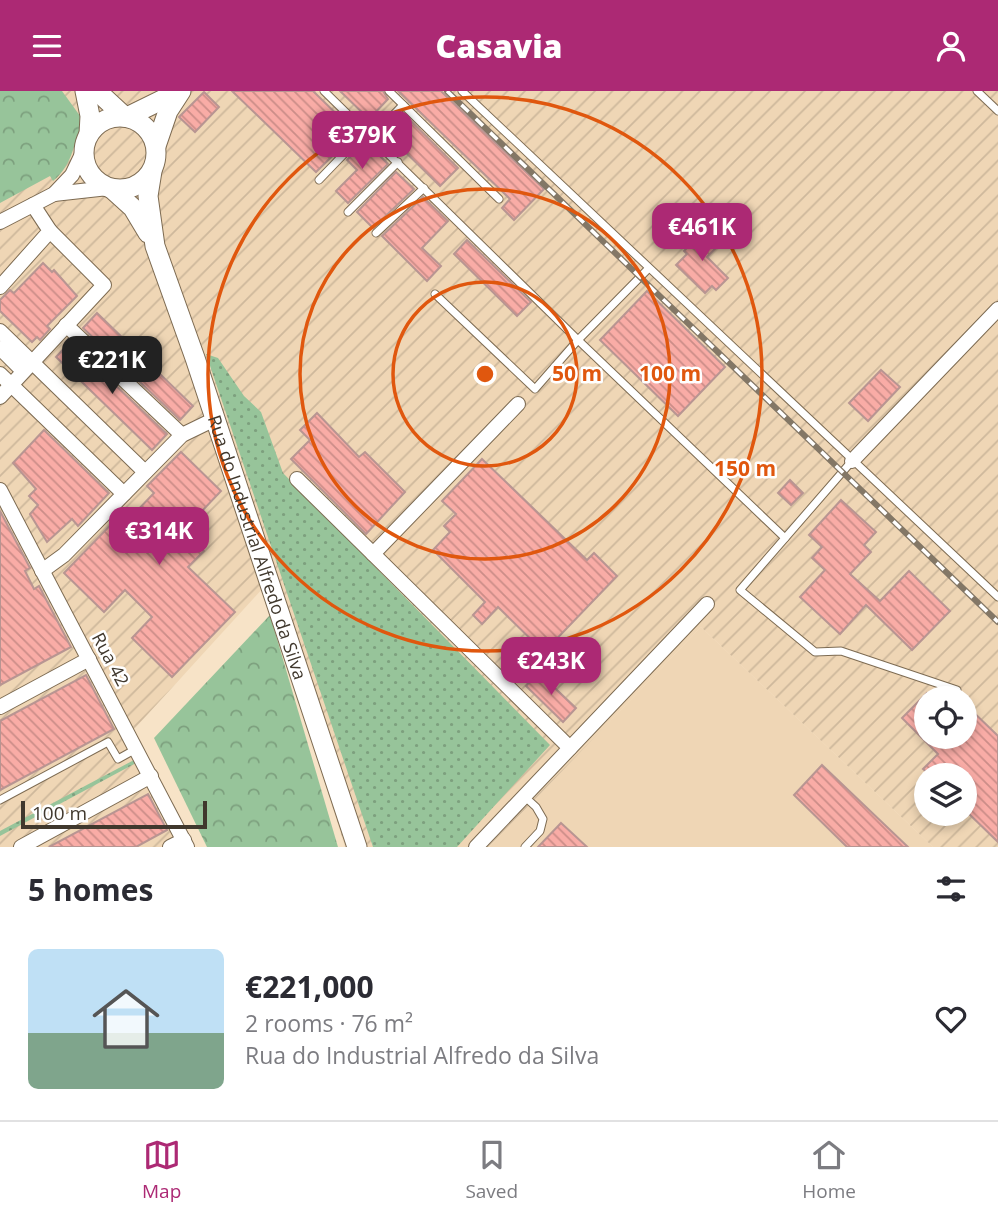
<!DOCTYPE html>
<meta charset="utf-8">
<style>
:root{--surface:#fff;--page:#f2f2f3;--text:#2b2b33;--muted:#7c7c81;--line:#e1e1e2;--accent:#ac2974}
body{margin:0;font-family:"Open Sans",sans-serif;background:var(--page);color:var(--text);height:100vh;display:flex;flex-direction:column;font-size:26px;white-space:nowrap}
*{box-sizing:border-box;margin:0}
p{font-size:23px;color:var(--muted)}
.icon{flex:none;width:38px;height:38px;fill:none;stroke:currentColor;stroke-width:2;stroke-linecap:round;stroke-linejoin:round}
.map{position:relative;height:756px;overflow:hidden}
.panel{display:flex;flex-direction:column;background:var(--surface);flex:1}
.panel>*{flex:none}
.buttons{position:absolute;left:914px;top:595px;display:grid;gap:14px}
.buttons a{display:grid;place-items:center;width:63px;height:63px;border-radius:50%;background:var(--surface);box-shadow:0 4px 10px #0003;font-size:35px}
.scale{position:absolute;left:21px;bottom:18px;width:186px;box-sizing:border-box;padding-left:7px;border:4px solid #40382d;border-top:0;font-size:19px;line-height:24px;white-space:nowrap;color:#40382d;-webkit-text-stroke:5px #fff;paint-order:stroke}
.price{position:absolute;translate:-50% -60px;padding:0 16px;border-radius:14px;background:var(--accent);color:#fff;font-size:23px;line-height:46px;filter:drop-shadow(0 2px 4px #0008)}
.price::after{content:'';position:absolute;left:50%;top:42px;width:21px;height:16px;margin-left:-10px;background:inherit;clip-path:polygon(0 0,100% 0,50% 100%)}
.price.current{background:#222;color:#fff}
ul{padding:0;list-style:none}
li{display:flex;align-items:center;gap:21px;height:175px;padding:0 28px}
li span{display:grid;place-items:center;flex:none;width:196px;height:140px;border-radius:10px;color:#555}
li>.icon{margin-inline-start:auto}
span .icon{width:84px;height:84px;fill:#fffc;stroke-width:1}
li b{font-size:30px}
h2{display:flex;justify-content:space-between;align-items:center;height:84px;padding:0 28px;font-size:30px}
header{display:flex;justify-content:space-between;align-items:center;height:91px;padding:0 28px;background:var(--accent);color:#fff;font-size:32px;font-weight:800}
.tabs{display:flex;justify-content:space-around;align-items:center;height:98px;border-top:2px solid var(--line);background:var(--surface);font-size:19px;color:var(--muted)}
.tabs a{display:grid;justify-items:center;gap:4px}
.tabs .current{color:var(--accent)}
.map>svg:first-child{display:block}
.built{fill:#efd6b5}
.industrial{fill:url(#industrial-furrows);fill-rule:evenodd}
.grass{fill:url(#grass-dots)}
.park{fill:url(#park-crowns)}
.building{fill:url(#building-back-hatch);stroke:#b89592;stroke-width:2}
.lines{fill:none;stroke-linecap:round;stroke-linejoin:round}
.lane-casing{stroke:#7d6b52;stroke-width:9}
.street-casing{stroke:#7d6b52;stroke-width:16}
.secondary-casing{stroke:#7d6b52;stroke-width:21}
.lane{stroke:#fff;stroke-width:7}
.street{stroke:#fff;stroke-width:14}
.secondary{stroke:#fff;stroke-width:19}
.rail-casing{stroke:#837766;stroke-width:6}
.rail{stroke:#fff;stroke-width:3.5;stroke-dasharray:10;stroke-linecap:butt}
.ring{fill:none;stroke:#e0570e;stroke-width:3.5}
.labels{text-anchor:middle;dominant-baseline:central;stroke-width:5;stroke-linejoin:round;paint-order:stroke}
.street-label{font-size:18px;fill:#40382d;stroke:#fff}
.centre{fill:#e0570e;stroke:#fff;stroke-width:3.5}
.ring-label{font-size:21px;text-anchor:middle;font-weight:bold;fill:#e0570e;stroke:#fff;stroke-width:5;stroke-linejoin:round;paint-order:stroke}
</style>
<header><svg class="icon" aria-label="menu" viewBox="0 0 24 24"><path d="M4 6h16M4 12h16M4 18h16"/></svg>Casavia<svg class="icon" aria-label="person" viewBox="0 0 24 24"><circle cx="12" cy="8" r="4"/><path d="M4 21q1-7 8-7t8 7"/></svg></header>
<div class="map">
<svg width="998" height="756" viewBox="0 0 998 756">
<defs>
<pattern id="industrial-furrows" width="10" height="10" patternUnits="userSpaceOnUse" patternTransform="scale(1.75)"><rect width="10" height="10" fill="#efd6b5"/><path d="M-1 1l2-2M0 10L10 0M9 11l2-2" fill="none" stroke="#ceb89c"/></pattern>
<pattern id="grass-dots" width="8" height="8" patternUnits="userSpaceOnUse" patternTransform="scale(1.75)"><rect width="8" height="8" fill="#97c49a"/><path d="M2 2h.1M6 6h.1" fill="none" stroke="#7da07e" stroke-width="1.8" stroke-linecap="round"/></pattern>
<pattern id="park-crowns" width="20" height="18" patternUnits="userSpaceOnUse" patternTransform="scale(1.75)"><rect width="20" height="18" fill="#97c49a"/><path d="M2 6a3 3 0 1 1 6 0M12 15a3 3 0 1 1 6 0" fill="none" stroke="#7da07e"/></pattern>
<pattern id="building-back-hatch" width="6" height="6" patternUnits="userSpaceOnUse" patternTransform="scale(1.75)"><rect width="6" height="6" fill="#f9aca6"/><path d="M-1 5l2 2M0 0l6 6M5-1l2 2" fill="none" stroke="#cb8d88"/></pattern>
</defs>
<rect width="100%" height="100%" fill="#f7e3c7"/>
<!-- built -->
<path class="built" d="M701 536 933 756H489Z"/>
<!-- industrial -->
<path class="industrial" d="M0 0H998V756H933L701 536 489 756H345L264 496 127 646 183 756H0ZM926 607H964V646H926ZM926 684H964V723H926Z"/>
<!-- grass -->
<g class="grass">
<path d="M206 263 218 267 244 305 261 321 283 382 550 654 457 756H373Z"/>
<path d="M134 669 136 672 0 745V740Z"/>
</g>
<!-- park -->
<g class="park">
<path d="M0 0H62L83 29C74 51 73 74 53 90L50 85 0 112Z"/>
<path d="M270 524 338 756H207L154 647Z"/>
</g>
<!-- building -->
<g class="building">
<path d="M232 0H313L356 42 316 81Z"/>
<path d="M340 0H383L388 8 369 28Z"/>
<path d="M398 0H441L544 98 514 129 502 117 510 108Z"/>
<path d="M204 1 219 16 195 41 179 26Z"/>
<path d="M408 27 458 77 440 95 390 46Z"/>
<path d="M365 50 388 73 348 112 336 100 357 79 347 69Z"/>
<path d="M396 81 414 98 373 137 357 121Z"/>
<path d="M423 106 448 130 422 157 441 175 427 190 382 145Z"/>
<path d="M705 138 720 153 707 166 728 187 716 199 712 195 705 202 676 174 687 163 684 160Z"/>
<path d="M467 149 531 211 517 225 454 163Z"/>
<path d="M43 172 52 181 54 179 77 205 47 235 50 238 40 249 37 246 32 251 0 220V209L10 199 14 202Z"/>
<path d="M647 200 725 276 678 325 600 249Z"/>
<path d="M97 222 193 315 180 329 83 237Z"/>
<path d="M70 251 167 343 152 359 56 266Z"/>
<path d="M881 279 900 296 868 330 849 312Z"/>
<path d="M317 322 359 366 365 361 405 401 366 443 291 368 310 349 300 339Z"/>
<path d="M44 339 109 402 78 435 72 428 47 451 30 423 38 414 29 405 36 398 13 372Z"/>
<path d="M181 361 221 400 183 440 204 460 188 476 235 521 172 586 132 547 152 526 125 499 104 521 64 482 127 417 133 424 154 402 147 395Z"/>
<path d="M482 368 587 469 594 462 617 485 544 561 498 516 482 533 473 524 485 511 433 459 450 441 444 435 456 423 442 410Z"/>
<path d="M790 389 803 402 791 414 778 402Z"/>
<path d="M841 409 876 441 864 454 871 461 850 483 880 510 909 480 950 520 912 559 866 514 840 543 800 506 825 479 812 467 822 456 809 444Z"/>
<path d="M0 420 30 477 25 480 34 498 39 495 71 556 0 594Z"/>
<path d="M538 581 576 617 563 631 526 595Z"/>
<path d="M86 584 114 638 0 699V630Z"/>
<path d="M926 603V646H964V612L998 645V751L964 718V684H930L923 678 938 663 902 627Z"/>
<path d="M822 674 908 756H847L794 704Z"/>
<path d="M148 703 167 739 136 756H49Z"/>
<path d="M561 732 587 756H538Z"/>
</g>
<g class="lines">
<!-- lane casing -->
<g class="lane-casing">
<g id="lane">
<path d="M324 0 578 249 785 447"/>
<path d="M389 0 499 108"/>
<path d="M462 0 998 506"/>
<path d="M977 0 998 20"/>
<path d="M372 46 403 14"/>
<path d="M319 89 366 40"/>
<path d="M348 121 398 71"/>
<path d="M376 142 424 97"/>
<path d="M435 203 535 298 578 249 648 178"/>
<path d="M852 370 740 499 815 561 841 560 957 599"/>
<path d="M524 705 536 716 543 728 540 740 525 756"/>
<path d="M0 709 108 651 118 668 136 658"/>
</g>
</g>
<!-- street casing -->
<g class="street-casing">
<g id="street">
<path d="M54 103 108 97"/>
<path d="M0 131 54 103 72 84 84 59"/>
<path d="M0 196 50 140 33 114"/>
<path d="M66 234 182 344"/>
<path d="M0 240 145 381"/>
<path d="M0 257 23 280"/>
<path d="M0 283 124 403"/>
<path d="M0 306 104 194 50 140"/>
<path d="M852 370 998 218"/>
<path d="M297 388 570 657"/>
<path d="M0 399 187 756"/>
<path d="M373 463 518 313"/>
<path d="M42 480 64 464 182 344 215 328"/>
<path d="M0 616 89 568"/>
<path d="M21 756 151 685"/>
<path d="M170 756 184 749"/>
<path d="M476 756 707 513"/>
</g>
</g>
<!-- secondary casing -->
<g class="secondary-casing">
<g id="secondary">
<path d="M85 0 90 25 89 43"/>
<path d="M97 0 125 26"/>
<circle cx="120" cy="62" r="36"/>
<path d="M127 26 180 0"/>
<path d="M156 55 168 20 181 0"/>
<path id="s1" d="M152 80 148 105 155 155 195 267 357 756"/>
<path d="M112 98 133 117 148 142"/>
</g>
</g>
<!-- lane -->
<use href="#lane" class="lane"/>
<!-- street -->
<use href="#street" class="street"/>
<!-- secondary -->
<use href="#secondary" class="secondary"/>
<!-- rail casing -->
<g class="rail-casing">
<path id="rail" d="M447 0 998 531"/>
</g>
<!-- rail -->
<use href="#rail" class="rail"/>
</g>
<!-- distance rings -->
<g class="ring">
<circle cx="485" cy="283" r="92"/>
<circle cx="485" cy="283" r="185"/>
<circle cx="485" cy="283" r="277"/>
</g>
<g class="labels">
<!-- street labels -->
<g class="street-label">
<text stroke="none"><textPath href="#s1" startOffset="394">Rua do Industrial Alfredo da Silva</textPath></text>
<text transform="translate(111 568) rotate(62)">Rua 42</text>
</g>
</g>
<circle cx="485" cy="283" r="10" class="centre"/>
<g class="ring-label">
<text x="577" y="290">50 m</text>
<text x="670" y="290">100 m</text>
<text x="745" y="385">150 m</text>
</g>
</svg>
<div class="buttons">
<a><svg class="icon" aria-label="locate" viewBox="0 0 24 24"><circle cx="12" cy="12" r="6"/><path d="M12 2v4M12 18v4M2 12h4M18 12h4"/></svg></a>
<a><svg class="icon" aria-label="layers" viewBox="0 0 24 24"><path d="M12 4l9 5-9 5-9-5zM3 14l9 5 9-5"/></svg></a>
</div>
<div class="scale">100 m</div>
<b class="price" style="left:362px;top:80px">€379K</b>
<b class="price" style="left:702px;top:172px">€461K</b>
<b class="price current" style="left:112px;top:305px">€221K</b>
<b class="price" style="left:159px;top:476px">€314K</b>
<b class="price" style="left:551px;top:606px">€243K</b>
</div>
<section class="panel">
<h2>5 homes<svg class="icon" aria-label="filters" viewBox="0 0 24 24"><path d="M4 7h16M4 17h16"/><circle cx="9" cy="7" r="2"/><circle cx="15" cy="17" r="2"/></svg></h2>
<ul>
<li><span style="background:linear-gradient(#bfe0f5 60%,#7fa58c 0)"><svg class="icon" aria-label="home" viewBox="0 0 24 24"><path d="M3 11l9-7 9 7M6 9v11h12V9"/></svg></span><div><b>€221,000</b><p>2 rooms · 76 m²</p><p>Rua do Industrial Alfredo da Silva</p></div><svg class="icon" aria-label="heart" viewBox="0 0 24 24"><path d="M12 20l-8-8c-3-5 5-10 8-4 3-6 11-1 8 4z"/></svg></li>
</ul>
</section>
<nav class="tabs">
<a class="current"><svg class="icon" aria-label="map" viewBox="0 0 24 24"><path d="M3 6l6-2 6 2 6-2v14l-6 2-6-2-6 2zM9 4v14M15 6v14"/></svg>Map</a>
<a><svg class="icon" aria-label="saved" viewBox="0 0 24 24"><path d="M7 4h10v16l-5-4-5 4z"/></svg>Saved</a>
<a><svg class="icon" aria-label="home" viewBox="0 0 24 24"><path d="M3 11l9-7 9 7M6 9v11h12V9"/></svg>Home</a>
</nav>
